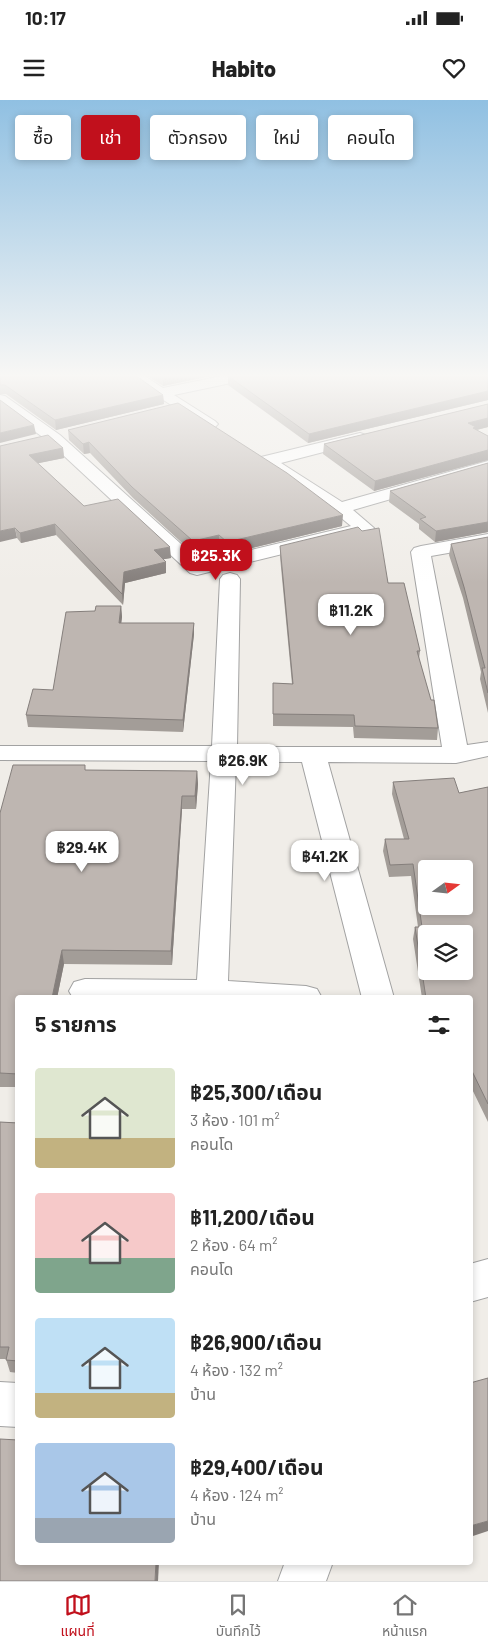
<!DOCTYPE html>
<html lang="th">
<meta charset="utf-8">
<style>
:root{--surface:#fff;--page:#f2f2f2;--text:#222;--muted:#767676;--line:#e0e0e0;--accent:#c1101c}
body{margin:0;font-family:Barlow,"Noto Sans Thai",sans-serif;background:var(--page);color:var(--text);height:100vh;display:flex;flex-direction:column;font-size:19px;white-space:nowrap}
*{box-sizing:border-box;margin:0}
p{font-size:16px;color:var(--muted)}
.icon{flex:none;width:28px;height:28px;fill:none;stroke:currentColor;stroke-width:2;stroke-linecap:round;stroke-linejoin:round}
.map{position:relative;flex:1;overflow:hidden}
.panel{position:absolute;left:15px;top:895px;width:458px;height:570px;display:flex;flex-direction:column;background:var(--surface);border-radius:5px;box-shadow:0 2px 8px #0003}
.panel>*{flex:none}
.banner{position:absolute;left:15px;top:15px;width:459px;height:45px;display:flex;gap:10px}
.needle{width:32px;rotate:75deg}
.buttons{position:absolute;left:418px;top:760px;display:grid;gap:10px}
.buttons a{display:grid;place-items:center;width:55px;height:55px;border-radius:5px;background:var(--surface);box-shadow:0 2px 8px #0003;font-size:25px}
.price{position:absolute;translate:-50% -42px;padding:0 11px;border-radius:10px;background:#fff;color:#222;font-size:16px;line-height:32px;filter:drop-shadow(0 1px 2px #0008)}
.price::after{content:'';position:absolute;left:50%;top:30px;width:15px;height:11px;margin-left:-8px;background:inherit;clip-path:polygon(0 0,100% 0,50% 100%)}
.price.current{background:var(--accent);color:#fff}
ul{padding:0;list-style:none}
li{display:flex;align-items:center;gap:15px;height:125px;padding:0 20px}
li span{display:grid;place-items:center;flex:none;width:140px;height:100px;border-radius:5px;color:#555}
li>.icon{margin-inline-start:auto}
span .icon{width:60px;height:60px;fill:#fffc;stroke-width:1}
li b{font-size:21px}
h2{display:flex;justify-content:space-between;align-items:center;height:60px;padding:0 20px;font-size:21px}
.pill{padding:0 18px;border-radius:5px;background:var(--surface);box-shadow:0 2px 8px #0003;font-size:18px;line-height:45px}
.pill.current{background:var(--accent);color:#fff}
.status{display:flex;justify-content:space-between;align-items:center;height:35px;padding:0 25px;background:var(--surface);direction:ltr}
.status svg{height:14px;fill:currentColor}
header{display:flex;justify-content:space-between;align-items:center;height:65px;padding:0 20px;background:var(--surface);font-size:22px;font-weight:800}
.tab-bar{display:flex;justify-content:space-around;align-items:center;height:70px;border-top:1px solid var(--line);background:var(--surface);font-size:14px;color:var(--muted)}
.tab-bar a{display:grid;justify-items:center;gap:2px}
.tab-bar .current{color:var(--accent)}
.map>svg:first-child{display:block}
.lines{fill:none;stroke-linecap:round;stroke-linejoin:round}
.minor-casing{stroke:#a2a2a2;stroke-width:2}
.minor{fill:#fff;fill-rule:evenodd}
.wall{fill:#a39d98}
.shaded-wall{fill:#857f7c}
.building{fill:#beb6b1;stroke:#857f7c;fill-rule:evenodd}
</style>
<div class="status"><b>10:17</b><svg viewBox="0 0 49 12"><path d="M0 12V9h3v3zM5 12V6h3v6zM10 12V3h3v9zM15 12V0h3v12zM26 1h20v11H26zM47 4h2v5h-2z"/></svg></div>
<header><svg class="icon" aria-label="menu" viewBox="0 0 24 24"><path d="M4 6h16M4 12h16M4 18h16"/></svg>Habito<svg class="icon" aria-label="heart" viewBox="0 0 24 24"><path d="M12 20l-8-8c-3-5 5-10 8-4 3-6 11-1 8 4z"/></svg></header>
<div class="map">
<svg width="488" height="1481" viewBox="0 0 488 1481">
<rect width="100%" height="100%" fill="#f0ede8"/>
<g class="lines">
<!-- minor casing -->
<g class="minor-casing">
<g id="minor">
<path d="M125 275H143L163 288 227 275H257L250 279 174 295 215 321 218 324 215 327H205Z"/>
<path d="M0 295 5 296 60 335 201 462 351 426 334 412 261 365 259 361 261 357 360 333 366 335 368 338 366 341 281 363 342 402 488 361V371L353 410 374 428 372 432 197 475 190 473 48 341 0 306Z"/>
<path d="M488 434V446L431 456 467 645 488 642V656L456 663 328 662 394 898H362L302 662H236L228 881 306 886 317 889 322 898H73L69 891 74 882 85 879 197 880 211 661 0 660V646H212L220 479 223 475 230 473 237 475 240 479 237 647H442L411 452 414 448 421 446Z"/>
<path d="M488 1159V1197L470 1202V1164Z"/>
<path d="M0 1282 18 1283V1327L0 1326Z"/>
<path d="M285 1462H333L326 1481H278Z"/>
</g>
</g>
<!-- minor -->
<use href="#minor" class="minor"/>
</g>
<!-- wall -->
<g class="wall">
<path d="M0 275 163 295 164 304 56 330 6 294H0Z"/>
<path d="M146 275H215L163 286Z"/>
<path d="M488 275V300L308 343 228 285V276Z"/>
<path d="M488 304V327L477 330 488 336V360L374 391 323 354 324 344Z"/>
<path d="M68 330 342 426 227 454 219 447 193 453 133 398 90 353 84 354 69 340Z"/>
<path d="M0 346 63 348 64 358 38 363 84 406 171 458 163 459 166 462V473L125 483 123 505 56 435 21 443 17 438Z"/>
<path d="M488 363V432L435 442 419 429V424L389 402 390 391Z"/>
<path d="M488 437V613L480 579 481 572 463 498 449 455 451 444Z"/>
<path d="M280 446 388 483 420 551 419 559 438 628 437 640 354 638 353 627 273 626V583L292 584 280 457Z"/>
<path d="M121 506 122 517 121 523H194V534L183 632 28 627 26 615 53 590 95 511Z"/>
<path d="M86 670 197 671 198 684 196 709H182L172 865 64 864 57 898H18V987H0V713Z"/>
<path d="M393 682 459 693 488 687V1022L470 985V898H422L413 839 415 827H418L411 776 389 777 383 751 385 739H404L392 694Z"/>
<path d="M0 1022 18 1023V1273L10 1272 6 1259H0Z"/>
</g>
<!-- shaded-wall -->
<g class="shaded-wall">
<path d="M171 275H215L163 286V277Z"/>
<path d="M488 291V300L308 343 309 334Z"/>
<path d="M163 295 164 304 56 330 55 320Z"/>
<path d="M488 318V327L476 330 468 323Z"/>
<path d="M34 325 36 334 0 343V333Z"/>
<path d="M89 342 90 353 84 354 83 344Z"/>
<path d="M63 348 64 358 30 365 29 355Z"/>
<path d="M488 350V360L374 391 375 381Z"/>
<path d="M343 415 342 426 227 454V442Z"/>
<path d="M488 422V432L435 442 436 431Z"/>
<path d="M55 424 56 435 21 443 20 433Z"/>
<path d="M15 428 17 438 0 442V431Z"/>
<path d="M219 435V447L193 453V441Z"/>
<path d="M170 447 171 458 154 461V450Z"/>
<path d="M166 462V473L125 483 123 505 122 494 124 472Z"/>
<path d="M121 506 122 517 120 534 119 523Z"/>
<path d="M194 523V534L183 632V620Z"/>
<path d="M197 671 198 684 196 709 195 696Z"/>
<path d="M182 696V709L172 865 171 851Z"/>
<path d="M62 850 64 864 57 898H52Z"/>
<path d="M488 1421V1431L470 1437V1426Z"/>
<path d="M156 1462H159L158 1481H155Z"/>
</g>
<!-- building -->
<g class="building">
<path d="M0 275H135L163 295 55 320 5 285H0Z"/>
<path d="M160 275H171L163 277Z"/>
<path d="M233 275H488V291L309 334 228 276Z"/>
<path d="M0 300 34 325 0 333Z"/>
<path d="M178 303 287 373 343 415 227 442 219 435 193 441 132 387 89 342 83 344 68 330Z"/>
<path d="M488 304V318L468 323 476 327 473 328 488 336V350L375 381 324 344Z"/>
<path d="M48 335 63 348 29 355 84 406 118 399 170 447 154 450 166 462 124 472 122 494 55 424 20 433 15 428 0 431V346Z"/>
<path d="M488 363V422L436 431 420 419 426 417 390 391Z"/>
<path d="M358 427 362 431 379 428 388 483H404L420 551H417L431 600H434L438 628 355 626 354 615 273 614V583L293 584 280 446Z"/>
<path d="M488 437V593L482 568H485L464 487 451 444Z"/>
<path d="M96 506H121L119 523H194L183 620 26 615 33 589 53 590 66 512 95 511Z"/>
<path d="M13 665H85V670L197 671 195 696H182L171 851 62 850 52 898H18V974L0 973V713Z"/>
<path d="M454 678 459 693 488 687V1004L470 967V898H426L415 827H422L413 764 390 765 385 739H409L393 682ZM426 769H464V806H426ZM426 834H464V871H426Z"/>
<path d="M0 1022 18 1023V1261L6 1260 9 1247H0Z"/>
<path d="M488 1278V1421L470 1426V1283Z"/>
<path d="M0 1339 18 1340V1462H156L155 1481H0Z"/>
</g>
<!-- sky -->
<linearGradient id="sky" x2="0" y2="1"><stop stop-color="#90c0e2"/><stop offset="0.57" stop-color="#f8f7f5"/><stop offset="1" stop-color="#f8f7f5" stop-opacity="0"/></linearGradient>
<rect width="488" height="483" fill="url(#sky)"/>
</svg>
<div class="buttons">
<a><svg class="needle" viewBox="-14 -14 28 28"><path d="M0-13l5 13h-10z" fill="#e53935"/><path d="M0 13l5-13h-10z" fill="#767676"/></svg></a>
<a><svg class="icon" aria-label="layers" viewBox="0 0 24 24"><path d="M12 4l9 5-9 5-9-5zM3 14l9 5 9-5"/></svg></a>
</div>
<b class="price current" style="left:216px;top:481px">฿25.3K</b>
<b class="price" style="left:351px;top:536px">฿11.2K</b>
<b class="price" style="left:243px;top:686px">฿26.9K</b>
<b class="price" style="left:82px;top:773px">฿29.4K</b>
<b class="price" style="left:325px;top:782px">฿41.2K</b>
<div class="banner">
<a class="pill">ซื้อ</a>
<a class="pill current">เช่า</a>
<a class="pill">ตัวกรอง</a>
<a class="pill">ใหม่</a>
<a class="pill">คอนโด</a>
</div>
<section class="panel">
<h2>5 รายการ<svg class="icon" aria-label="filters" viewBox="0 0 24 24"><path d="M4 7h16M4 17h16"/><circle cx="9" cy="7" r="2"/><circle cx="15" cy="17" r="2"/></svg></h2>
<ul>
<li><span style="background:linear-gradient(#dfe7d0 70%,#c2b280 0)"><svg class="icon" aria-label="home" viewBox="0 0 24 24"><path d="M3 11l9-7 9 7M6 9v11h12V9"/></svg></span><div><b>฿25,300/เดือน</b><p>3 ห้อง · 101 m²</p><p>คอนโด</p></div></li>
<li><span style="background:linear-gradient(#f6c9c9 65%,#7fa58c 0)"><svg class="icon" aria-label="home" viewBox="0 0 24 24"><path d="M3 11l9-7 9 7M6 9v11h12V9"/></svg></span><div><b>฿11,200/เดือน</b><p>2 ห้อง · 64 m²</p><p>คอนโด</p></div></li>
<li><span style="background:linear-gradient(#bfe0f5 75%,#c2b280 0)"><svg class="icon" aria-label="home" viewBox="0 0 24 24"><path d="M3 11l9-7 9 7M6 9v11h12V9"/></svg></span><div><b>฿26,900/เดือน</b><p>4 ห้อง · 132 m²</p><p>บ้าน</p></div></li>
<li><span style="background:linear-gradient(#a9c7e8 75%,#9aa5b1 0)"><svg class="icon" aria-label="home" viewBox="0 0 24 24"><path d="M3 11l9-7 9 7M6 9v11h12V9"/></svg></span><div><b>฿29,400/เดือน</b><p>4 ห้อง · 124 m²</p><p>บ้าน</p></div></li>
</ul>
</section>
</div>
<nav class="tab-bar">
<a class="current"><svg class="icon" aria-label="map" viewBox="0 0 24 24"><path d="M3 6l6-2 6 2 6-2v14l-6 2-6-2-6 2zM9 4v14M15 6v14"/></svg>แผนที่</a>
<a><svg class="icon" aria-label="saved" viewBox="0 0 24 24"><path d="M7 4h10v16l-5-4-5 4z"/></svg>บันทึกไว้</a>
<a><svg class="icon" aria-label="home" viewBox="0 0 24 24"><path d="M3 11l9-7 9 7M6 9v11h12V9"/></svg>หน้าแรก</a>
</nav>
